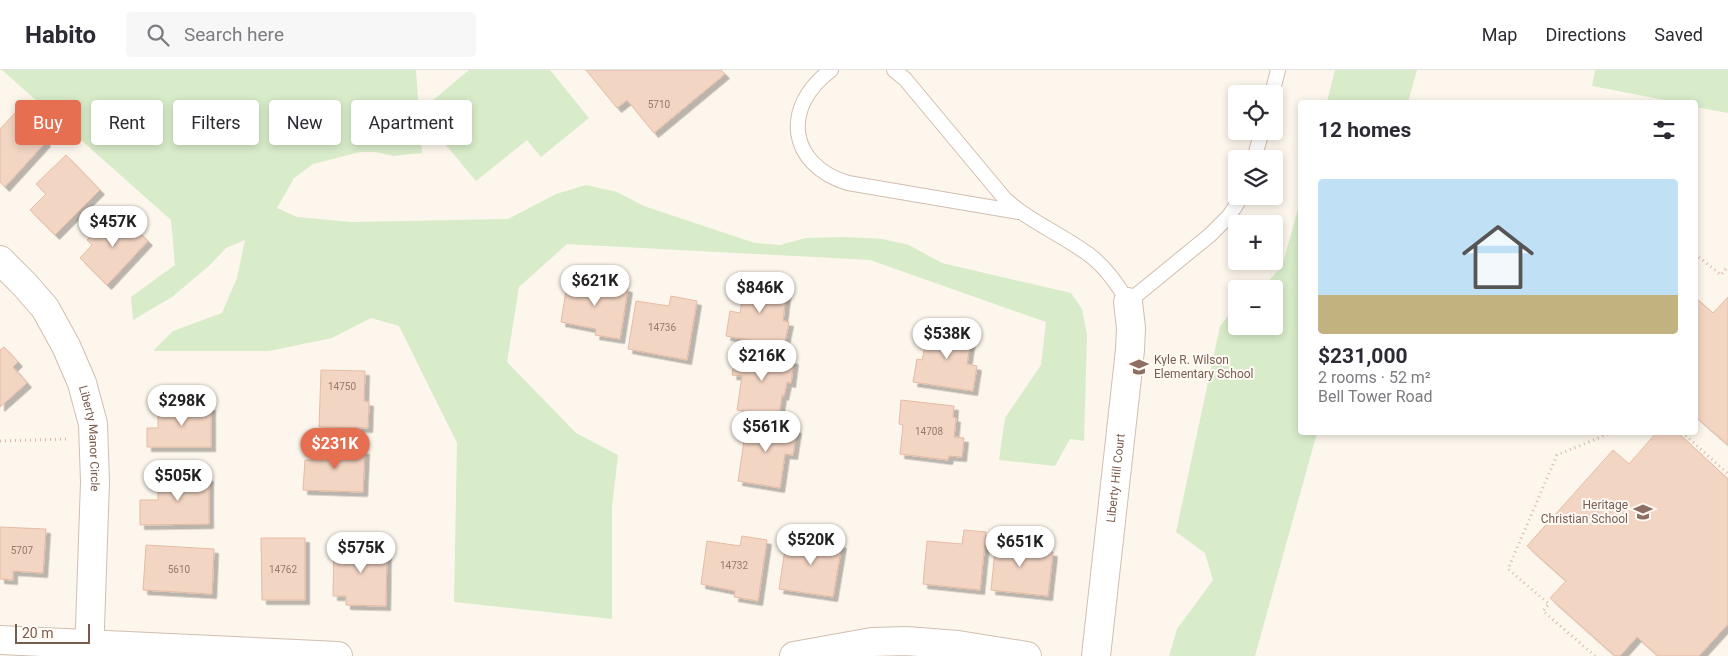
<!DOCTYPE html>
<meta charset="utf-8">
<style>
:root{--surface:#fff;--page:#f7f7f7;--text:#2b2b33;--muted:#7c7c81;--line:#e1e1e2;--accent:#e76f51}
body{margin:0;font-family:Roboto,sans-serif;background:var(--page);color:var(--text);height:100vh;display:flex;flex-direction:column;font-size:19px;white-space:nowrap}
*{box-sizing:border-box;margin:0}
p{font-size:16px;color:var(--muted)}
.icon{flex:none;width:28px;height:28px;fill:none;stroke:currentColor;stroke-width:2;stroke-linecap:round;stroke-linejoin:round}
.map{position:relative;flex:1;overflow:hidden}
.side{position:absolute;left:1298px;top:30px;width:400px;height:335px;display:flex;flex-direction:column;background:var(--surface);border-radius:5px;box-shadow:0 2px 8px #0003}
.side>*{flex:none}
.top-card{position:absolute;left:15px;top:30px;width:475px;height:45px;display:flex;gap:10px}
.buttons{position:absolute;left:1228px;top:15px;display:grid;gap:10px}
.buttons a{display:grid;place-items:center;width:55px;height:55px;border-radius:5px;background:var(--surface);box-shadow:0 2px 8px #0003;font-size:25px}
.scale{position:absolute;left:15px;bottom:12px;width:75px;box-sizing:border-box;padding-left:5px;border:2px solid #7a5c4d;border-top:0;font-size:14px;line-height:18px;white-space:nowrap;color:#7a5c4d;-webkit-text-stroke:4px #fffaf3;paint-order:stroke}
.price{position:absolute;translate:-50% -42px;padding:0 11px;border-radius:18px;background:#fff;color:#222;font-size:16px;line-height:32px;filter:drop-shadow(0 1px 2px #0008)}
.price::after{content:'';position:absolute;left:50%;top:30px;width:15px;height:11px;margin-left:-8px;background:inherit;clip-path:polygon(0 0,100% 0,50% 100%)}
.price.selected{background:var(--accent);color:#fff}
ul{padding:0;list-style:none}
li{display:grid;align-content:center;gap:10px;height:265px;padding:0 20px}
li+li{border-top:1px solid var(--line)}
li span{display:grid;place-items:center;height:155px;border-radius:5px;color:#555}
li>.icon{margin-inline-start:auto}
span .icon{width:90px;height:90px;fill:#fffc;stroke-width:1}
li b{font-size:21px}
h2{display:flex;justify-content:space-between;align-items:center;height:60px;padding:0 20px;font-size:21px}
.pill{padding:0 18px;border-radius:5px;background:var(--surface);box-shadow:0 2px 8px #0003;font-size:18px;line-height:45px}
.pill.selected{background:var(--accent);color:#fff}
header{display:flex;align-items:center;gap:30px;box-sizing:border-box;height:70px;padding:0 25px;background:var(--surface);border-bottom:1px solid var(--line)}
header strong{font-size:24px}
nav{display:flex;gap:28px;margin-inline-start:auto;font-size:18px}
.search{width:350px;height:45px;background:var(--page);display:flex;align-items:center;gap:12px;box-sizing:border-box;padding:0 18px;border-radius:5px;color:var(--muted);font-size:19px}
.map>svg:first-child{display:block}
.green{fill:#d8ecc9}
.building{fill:#f3d5c3;stroke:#e6bba3;filter:url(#shadow)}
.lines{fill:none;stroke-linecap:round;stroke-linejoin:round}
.service-casing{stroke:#d1beb0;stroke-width:16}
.minor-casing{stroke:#d1beb0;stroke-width:30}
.path{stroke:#d9b8a5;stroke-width:3;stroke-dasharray:1 4;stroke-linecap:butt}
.service{stroke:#fff;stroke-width:14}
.minor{stroke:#fff;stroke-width:28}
.labels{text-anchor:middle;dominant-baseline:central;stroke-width:4;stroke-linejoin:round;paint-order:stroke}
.number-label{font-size:10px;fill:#987a6a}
.education-label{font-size:12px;fill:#785e54;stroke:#fffaf3;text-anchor:start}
.street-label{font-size:12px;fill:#7a5c4d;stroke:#fffaf3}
</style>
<header>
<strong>Habito</strong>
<div class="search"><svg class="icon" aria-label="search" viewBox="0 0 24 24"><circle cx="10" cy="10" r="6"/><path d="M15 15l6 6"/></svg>Search here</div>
<nav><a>Map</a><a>Directions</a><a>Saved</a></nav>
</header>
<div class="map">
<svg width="1728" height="586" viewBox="0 0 1728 586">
<defs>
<filter id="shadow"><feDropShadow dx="4.5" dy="4.5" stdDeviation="0" flood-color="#0004"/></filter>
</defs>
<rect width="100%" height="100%" fill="#fdf6ec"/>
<!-- green -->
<g class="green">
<path d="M2 0H416L419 42 469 0H550L589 48 541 87 527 70 476 111 419 43 422 83 393 86 376 82H360L313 94 294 108 277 138 297 147 351 152 508 149 556 124 586 115 617 122 644 136 755 173 780 175 806 168 845 167 883 169 909 175 942 193 1071 223 1082 239 1087 265 1084 371 1070 369 1055 396 999 390 1005 348 1041 295 1046 252 870 190 567 174 519 217 507 292 576 363 618 385 612 437V549L454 532 457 373 399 256 371 248 332 268 269 281H153L173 261 222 243 237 208 245 170 226 178 210 195 172 227 133 250 131 227 175 195 171 150Z"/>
<path d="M1335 0H1417L1408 32H1327Z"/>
<path d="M1595 0H1728V43L1695 37V32H1675L1592 16Z"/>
<path d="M1300 132V362L1317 363 1255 586H1169L1177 559 1213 510 1205 483 1176 462 1220 256 1236 236V256H1274V219H1260L1267 213 1282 196Z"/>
</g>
<!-- building -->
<g class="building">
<path d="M586 0H721L725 4 654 63 627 30 617 38Z"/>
<path d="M15 43 46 72 5 117 0 112V59Z"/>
<path d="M66 85 100 120 55 165 30 140 46 124 36 114Z"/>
<path d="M112 144 119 152 124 148 148 171 107 215 80 188 92 175 87 170Z"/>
<path d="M568 208 628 218 620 269 595 265 596 259 561 252Z"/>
<path d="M745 209 787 216 783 251 789 252 784 276 726 266 730 241 740 243Z"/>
<path d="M671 226 697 231 687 290 628 279 636 231 669 236Z"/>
<path d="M1695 227 1713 243 1728 227V375L1695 346Z"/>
<path d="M930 255 972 261 967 294 977 296 973 321 913 312 917 289 922 290Z"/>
<path d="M4 277 18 292 13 297 27 313 0 337V280Z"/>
<path d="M736 281 794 290 791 313 787 312 784 326 782 325 779 346 737 340 742 306 732 305Z"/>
<path d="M321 300 365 301 364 331 369 332 368 358 319 357Z"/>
<path d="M901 330 954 336 953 347 956 348 954 367 964 368 962 387 949 386 948 390 900 384 903 355 899 354Z"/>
<path d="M158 336H211V377H147V358H158Z"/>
<path d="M747 351 797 359 793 385 785 384 780 418 738 411Z"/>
<path d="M1657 362H1677L1728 409V554L1699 586H1658L1637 567 1620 586H1615L1550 528 1566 511 1527 476 1613 380 1629 394Z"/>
<path d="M314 377 365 380 363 422 303 420 305 390H314Z"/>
<path d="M158 406 209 407V454L140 455V430H158Z"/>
<path d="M0 457 46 459 43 503 13 501V510L0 509Z"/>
<path d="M964 460 986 462 980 520 923 514 927 471 962 474Z"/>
<path d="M997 462 1019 465 1018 479 1053 482 1048 526 991 520Z"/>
<path d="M810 465 831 468V472L842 474 833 527 779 519 787 466 809 469Z"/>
<path d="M742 466 767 470 758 531 734 527 735 521 701 514 707 471 740 476Z"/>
<path d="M261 468H305V530H262Z"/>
<path d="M334 474 387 475 386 536 346 535V526H333Z"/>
<path d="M146 475 214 479 212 524 143 520Z"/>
</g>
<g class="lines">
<!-- service casing -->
<g class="service-casing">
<g id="service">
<path d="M831 0C781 37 788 95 848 113L1019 142"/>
<path d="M894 0 905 9 1005 129C1031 153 1064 165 1092 187 1107 199 1118 215 1128 232L1210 165 1229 146 1242 126"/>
<path d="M1272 24 1278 0"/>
<path d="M1254 89 1262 61"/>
</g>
</g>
<!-- minor casing -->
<g class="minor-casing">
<g id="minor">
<path id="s1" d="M0 190 25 215 45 238 66 276 82 313 93 354 95 412 89 586"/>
<path d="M0 570 338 586"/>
<path d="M794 586 872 572 906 571 958 575 1027 586"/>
<path id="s2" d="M1096 586 1130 280 1131 258 1128 232"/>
</g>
</g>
<!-- path -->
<g class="path">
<path d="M1695 184 1721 205 1728 196"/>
<path d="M1682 362 1728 404"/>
<path d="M0 371 68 369"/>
<path d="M1595 586 1543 541 1549 534 1508 499 1557 385 1613 362"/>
</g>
<!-- service -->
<use href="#service" class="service"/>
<!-- minor -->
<use href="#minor" class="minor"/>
</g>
<!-- icons -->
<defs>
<g id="school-bare" transform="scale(1.5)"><path d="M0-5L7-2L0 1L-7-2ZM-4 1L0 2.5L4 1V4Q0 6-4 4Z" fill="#8d6e63" stroke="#fffaf3" stroke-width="2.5" paint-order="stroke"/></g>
</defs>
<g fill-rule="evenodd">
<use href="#school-bare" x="1139" y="297"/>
<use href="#school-bare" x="1643" y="442"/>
</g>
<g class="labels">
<!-- number labels -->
<g class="number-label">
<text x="659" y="34">5710</text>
<text x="662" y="257">14736</text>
<text x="342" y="316">14750</text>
<text x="929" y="361">14708</text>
<text x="22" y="480">5707</text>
<text x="734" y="495">14732</text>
<text x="179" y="499">5610</text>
<text x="283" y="499">14762</text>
</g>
<!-- education labels -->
<g class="education-label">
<text x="1154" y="290">Kyle R. Wilson<tspan x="1154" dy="14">Elementary School</tspan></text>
<text x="1628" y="435" text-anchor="end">Heritage<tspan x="1628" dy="14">Christian School</tspan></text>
</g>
<!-- street labels -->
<g class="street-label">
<text stroke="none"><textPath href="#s1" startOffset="206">Liberty Manor Circle</textPath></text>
<text stroke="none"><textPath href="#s2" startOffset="179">Liberty Hill Court</textPath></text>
</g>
</g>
</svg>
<div class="buttons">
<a><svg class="icon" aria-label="locate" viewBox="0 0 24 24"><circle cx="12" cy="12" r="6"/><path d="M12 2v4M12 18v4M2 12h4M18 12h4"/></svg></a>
<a><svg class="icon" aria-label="layers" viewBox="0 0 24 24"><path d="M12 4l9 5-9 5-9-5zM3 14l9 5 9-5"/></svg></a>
<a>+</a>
<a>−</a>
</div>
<div class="scale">20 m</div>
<b class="price" style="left:113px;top:178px">$457K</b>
<b class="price" style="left:595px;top:237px">$621K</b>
<b class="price" style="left:760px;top:244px">$846K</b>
<b class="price" style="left:947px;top:290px">$538K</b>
<b class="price" style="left:762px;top:312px">$216K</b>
<b class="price" style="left:182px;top:357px">$298K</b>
<b class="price" style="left:766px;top:383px">$561K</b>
<b class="price selected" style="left:335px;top:400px">$231K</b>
<b class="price" style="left:178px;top:432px">$505K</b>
<b class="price" style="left:811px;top:496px">$520K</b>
<b class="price" style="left:1020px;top:498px">$651K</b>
<b class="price" style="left:361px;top:504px">$575K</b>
<div class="top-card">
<a class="pill selected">Buy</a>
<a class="pill">Rent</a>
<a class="pill">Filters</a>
<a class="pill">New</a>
<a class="pill">Apartment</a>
</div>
<section class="side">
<h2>12 homes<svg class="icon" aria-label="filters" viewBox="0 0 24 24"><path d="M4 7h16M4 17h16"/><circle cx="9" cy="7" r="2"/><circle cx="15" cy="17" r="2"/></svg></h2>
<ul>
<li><span style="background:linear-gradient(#bfe0f5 75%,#c2b280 0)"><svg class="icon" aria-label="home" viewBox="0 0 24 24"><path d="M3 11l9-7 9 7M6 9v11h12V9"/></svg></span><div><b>$231,000</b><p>2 rooms · 52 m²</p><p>Bell Tower Road</p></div></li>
</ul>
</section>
</div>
